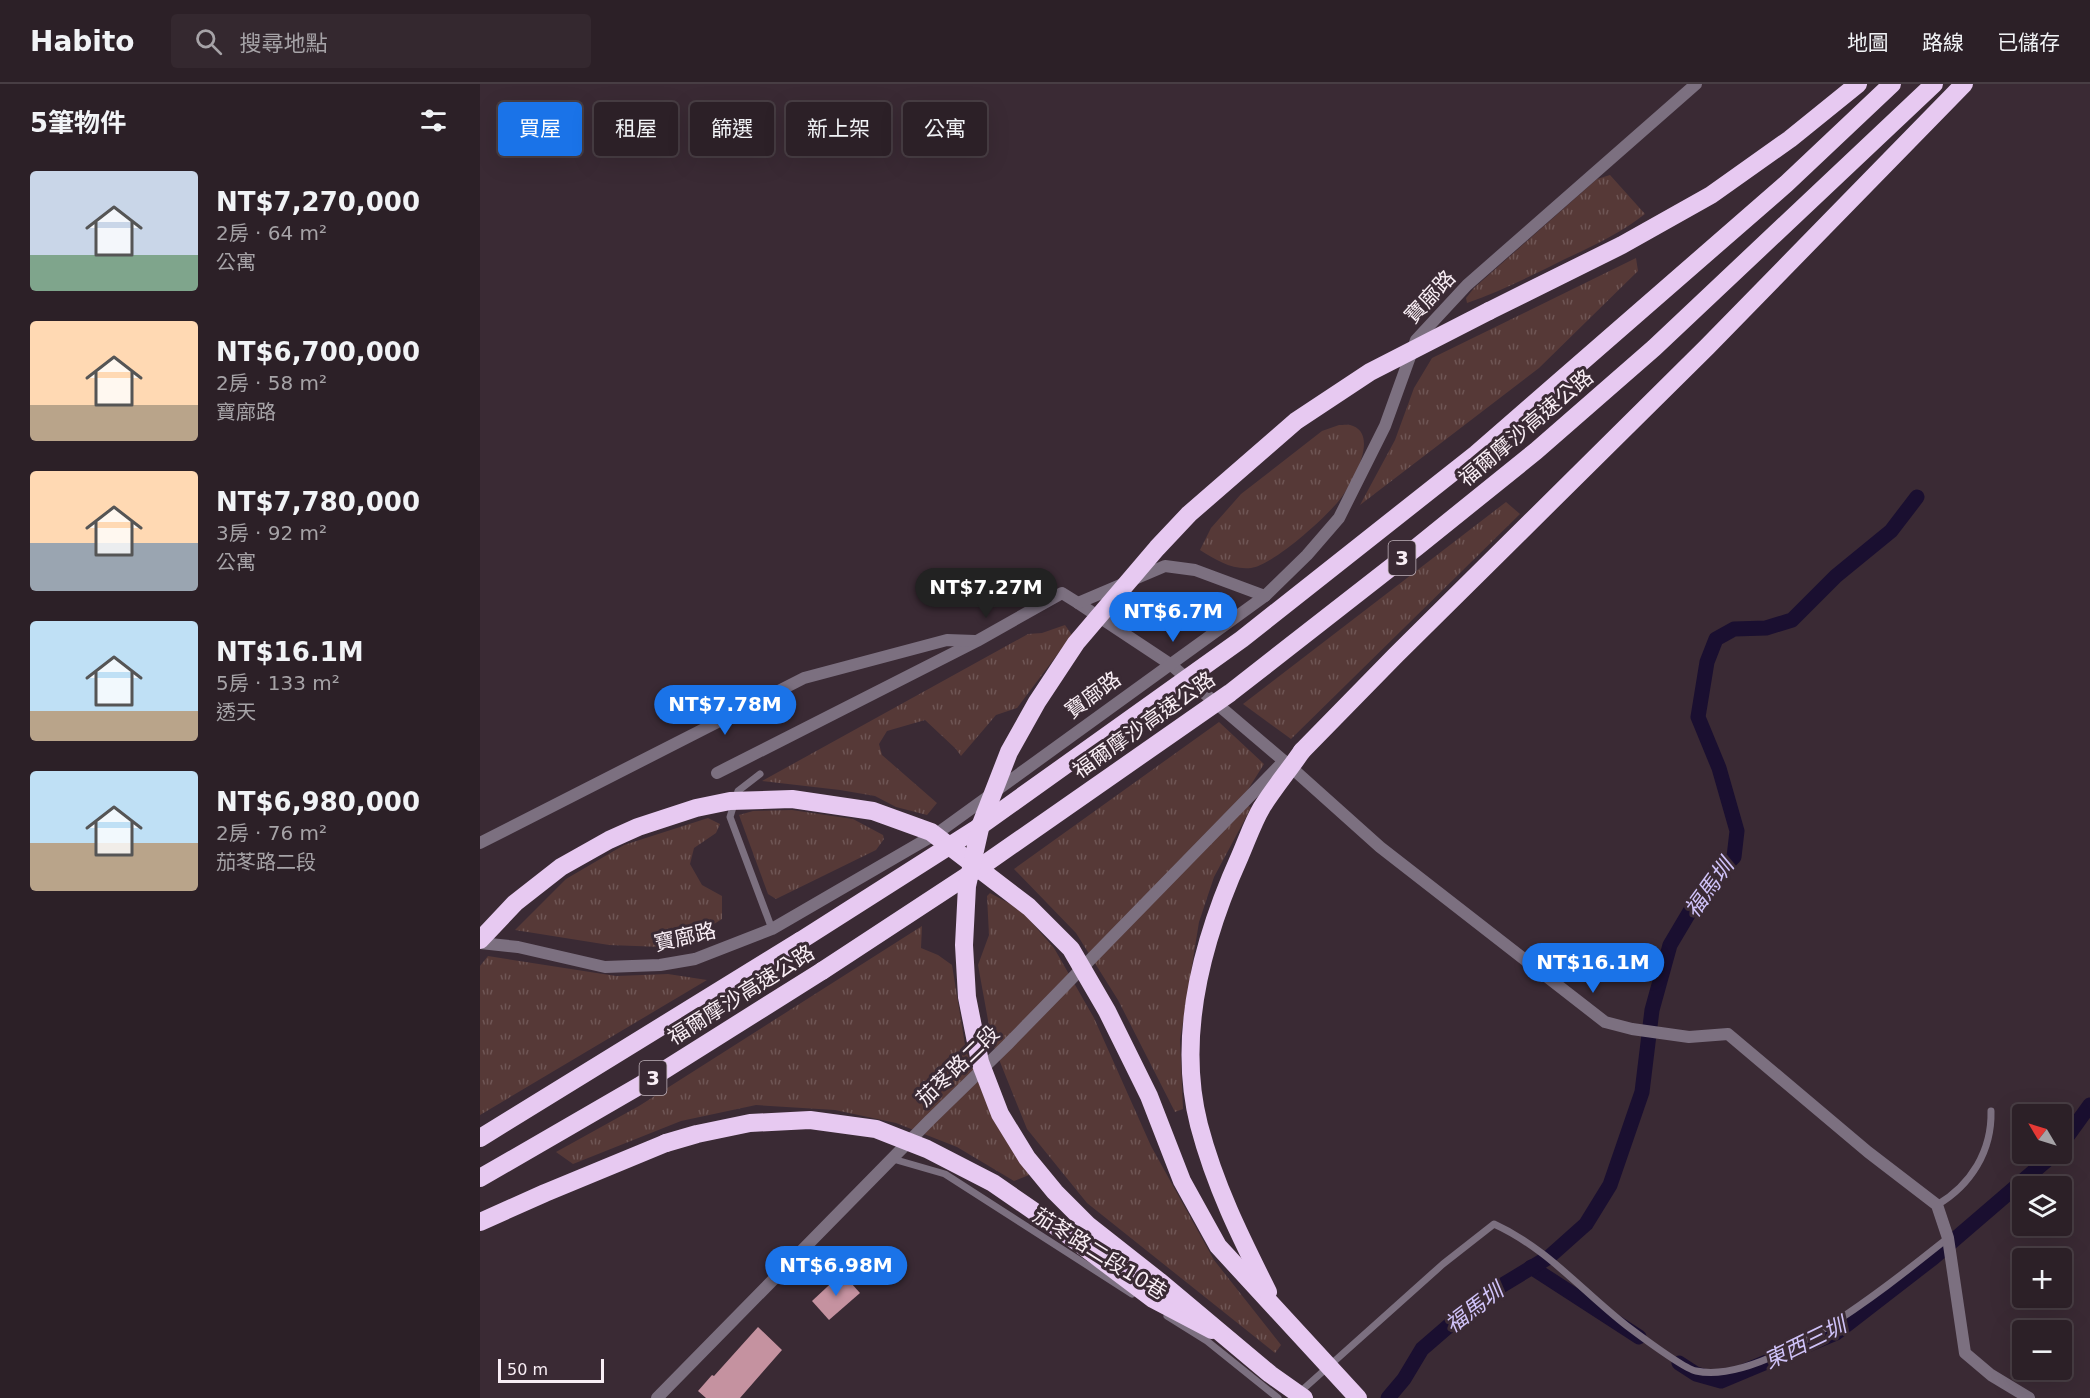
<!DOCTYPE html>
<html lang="zh-TW">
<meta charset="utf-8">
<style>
:root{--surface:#2c2027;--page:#34282f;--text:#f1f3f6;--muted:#a6a3a7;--line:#483e44;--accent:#1a73e8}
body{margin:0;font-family:"DejaVu Sans","Noto Sans TC",sans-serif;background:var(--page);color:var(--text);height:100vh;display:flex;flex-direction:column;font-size:22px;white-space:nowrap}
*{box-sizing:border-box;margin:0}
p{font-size:20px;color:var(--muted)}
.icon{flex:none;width:33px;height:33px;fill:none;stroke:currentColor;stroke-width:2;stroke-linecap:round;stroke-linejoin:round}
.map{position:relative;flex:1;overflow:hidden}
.panel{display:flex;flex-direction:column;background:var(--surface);width:480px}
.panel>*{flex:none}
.top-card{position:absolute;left:18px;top:18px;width:570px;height:54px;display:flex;gap:12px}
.needle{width:39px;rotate:308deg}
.controls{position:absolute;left:1532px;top:1020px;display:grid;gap:12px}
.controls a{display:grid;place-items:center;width:60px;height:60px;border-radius:6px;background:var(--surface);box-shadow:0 6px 24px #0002,0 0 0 2px var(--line);font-size:30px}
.scale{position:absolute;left:18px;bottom:15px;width:106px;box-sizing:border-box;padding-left:6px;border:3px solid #f9eef5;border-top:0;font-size:16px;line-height:21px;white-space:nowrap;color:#f9eef5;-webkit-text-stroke:4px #3a2a34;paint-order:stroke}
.price{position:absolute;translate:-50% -51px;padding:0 14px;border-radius:21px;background:var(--accent);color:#fff;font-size:20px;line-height:39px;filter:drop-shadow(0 2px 3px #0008)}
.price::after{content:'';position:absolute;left:50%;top:36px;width:18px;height:14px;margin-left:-9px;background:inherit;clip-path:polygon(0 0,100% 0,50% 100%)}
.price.active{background:#222;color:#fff}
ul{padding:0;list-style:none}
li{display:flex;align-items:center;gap:18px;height:150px;padding:0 30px}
li span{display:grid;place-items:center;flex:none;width:168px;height:120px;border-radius:6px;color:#555}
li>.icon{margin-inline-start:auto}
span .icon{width:72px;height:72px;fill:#fffc;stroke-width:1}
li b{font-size:26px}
h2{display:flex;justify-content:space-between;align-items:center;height:72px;padding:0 30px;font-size:26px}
.pill{padding:0 21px;border-radius:6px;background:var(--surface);box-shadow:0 6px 24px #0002,0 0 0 2px var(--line);font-size:21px;line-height:54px}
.pill.active{background:var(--accent);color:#fff}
header{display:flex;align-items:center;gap:36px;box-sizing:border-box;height:84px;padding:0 30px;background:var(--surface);border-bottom:2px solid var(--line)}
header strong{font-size:28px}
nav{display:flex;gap:33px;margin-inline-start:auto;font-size:21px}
.search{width:420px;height:54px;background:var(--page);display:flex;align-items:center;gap:15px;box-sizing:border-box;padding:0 21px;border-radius:6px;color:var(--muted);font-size:22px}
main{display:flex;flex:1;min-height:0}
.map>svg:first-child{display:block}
.grass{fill:url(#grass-tufts)}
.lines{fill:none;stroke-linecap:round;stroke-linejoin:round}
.canal{stroke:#1a0f30;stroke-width:15}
.building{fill:#c592a0}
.service{stroke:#7c7080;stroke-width:7}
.minor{stroke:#7c7080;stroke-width:12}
.motorway{stroke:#e7c9f1;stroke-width:18}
.motorway-bridge{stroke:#e7c9f1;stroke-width:18}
.labels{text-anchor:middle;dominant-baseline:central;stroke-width:6;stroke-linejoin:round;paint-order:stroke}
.shield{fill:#3a2a34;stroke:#c0b3bb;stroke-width:1.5}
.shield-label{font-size:20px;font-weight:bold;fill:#f9eef5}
.street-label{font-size:21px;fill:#f9eef5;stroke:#3a2a34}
.water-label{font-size:22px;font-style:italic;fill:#d0c3f9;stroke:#3a2a34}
</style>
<header>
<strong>Habito</strong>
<div class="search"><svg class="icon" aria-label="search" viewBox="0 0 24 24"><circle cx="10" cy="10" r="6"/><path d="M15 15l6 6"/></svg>搜尋地點</div>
<nav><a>地圖</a><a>路線</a><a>已儲存</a></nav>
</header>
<main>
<section class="panel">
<h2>5筆物件<svg class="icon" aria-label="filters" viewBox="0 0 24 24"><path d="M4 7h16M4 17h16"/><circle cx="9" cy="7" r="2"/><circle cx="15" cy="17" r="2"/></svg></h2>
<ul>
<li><span style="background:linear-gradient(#c9d6e8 70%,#7fa58c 0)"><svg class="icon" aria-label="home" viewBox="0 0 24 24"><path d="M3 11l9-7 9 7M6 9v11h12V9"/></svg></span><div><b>NT$7,270,000</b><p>2房 · 64 m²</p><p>公寓</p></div></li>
<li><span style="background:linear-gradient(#ffd9b3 70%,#b9a48a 0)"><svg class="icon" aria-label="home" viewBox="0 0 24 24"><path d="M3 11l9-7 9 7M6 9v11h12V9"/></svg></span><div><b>NT$6,700,000</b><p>2房 · 58 m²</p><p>寶廍路</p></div></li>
<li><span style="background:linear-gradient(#ffd9b3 60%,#9aa5b1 0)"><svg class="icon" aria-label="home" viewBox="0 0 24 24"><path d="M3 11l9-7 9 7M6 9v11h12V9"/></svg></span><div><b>NT$7,780,000</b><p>3房 · 92 m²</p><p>公寓</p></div></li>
<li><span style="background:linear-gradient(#bfe0f5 75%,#b9a48a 0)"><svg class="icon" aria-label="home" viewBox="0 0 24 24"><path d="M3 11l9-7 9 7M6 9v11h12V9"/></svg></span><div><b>NT$16.1M</b><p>5房 · 133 m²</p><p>透天</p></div></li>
<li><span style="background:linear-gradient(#bfe0f5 60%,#b9a48a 0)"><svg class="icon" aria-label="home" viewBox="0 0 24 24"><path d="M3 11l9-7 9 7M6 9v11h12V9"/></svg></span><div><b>NT$6,980,000</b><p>2房 · 76 m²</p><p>茄苳路二段</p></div></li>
</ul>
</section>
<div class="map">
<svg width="1610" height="1314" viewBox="0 0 1610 1314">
<defs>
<pattern id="grass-tufts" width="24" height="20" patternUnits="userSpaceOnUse" patternTransform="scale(1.5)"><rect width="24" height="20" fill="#563937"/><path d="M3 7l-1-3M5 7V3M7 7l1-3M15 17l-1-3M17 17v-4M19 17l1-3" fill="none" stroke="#6f5655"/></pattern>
</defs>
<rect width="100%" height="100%" fill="#3a2a34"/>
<!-- grass -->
<g class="grass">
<path d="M1130 91 1165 130C1141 149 1113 162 1085 175 1053 191 1021 207 987 219L986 214 994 204 1117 95Z"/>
<path d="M1156 174 1158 187 1059 284 880 421 915 356 934 304 952 274Z"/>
<path d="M859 341C863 341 870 340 873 342 899 352 872 400 861 414 848 432 792 482 771 484 752 486 736 476 720 466L731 444 761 410 842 347Z"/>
<path d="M1026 418 1040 430 811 655 763 620Z"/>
<path d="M585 541 592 551 537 624 516 631 481 672 476 665 445 636 407 647 399 660 402 671 457 719 447 731 416 723 395 712 360 706 282 697 548 550 562 549Z"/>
<path d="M739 638 784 680 762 715 771 724 734 793 719 838 700 956 703 1025 695 1028 638 916 596 849 534 785Z"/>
<path d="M312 726 373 735 403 751 404 755 396 766 296 815 288 810 259 731 273 727Z"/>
<path d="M228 734 240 740 236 749 214 764 210 780 222 801 242 812V835L204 859 182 863 129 861 35 846 86 795 144 761Z"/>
<path d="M510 809 540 825 574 864 614 934 671 1062 734 1176 801 1261 795 1269 607 1119 547 1045 512 958 498 881 509 851 507 812Z"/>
<path d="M442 842 441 864 458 871 472 881 486 967 514 1037 549 1091 534 1097 477 1063 416 1039 355 1026 276 1021 201 1037 93 1080 76 1068 159 1022Z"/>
<path d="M8 872 136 892 188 890 227 896 0 1031V882Z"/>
</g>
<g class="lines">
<!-- canal -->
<g class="canal">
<path d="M1581 1061 1610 1021"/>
<path d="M1051 1183 1159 1253"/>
<path d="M1199 1279 1216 1290 1241 1297 1356 1249 1453 1174 1574 1070"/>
<path d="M908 1314 924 1295 942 1265 1001 1214 1069 1173 1106 1140 1130 1101 1162 1008 1172 926 1190 861 1225 802 1254 773 1257 747 1239 684 1218 633 1227 578 1236 555 1254 545 1286 544 1312 536 1356 492 1411 447 1437 413"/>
</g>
</g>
<!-- building -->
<g class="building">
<path d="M362 1189 380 1209 349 1236 332 1217Z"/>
<path d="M278 1243 302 1266 260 1314H226L218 1307 232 1291 234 1292Z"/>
</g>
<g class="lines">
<!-- service -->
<g class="service">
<path d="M280 690 258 707 250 733 292 845"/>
<path d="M413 1075 465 1090 652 1210"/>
<path d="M1457 1121C1491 1101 1512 1067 1511 1027"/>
<path d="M687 1232 727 1257 798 1314"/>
<path d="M820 1308 963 1180 1014 1140C1067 1164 1103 1208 1147 1242 1159 1251 1205 1285 1216 1287 1287 1302 1414 1197 1468 1154"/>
</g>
<!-- minor -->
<g class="minor">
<path d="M598 519 690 580 804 677 900 763 1125 938 1152 945 1209 953 1248 950 1388 1068 1457 1121 1468 1154 1485 1269 1511 1291 1549 1314"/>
<path d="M237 689 497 557 582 509 598 519 685 482 715 486 785 512"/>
<path d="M0 759 324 594 467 556 495 557"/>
<path d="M0 859 38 863 125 883 180 881 215 875 292 845 459 748 785 512 827 471 859 434 905 342 936 256 987 201 1216 0"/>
<path d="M177 1314 450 1036 527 961 804 677"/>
</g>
<!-- motorway -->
<g class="motorway">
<path d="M1009 227 1142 161 1231 111 1310 55 1378 0"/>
<path d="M822 667 916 571 1227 263 1484 0"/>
<path d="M0 1054 320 857"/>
<path d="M0 1094 159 1002 342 887"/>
<path d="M0 1138 65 1109 186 1059"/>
<path d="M584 1148 673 1215 732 1246"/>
</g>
<!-- motorway-bridge -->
<g class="motorway-bridge">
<path d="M0 856 35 819 81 783 129 756 158 743 216 724 250 717 312 715 393 727 451 748 549 823 591 865 627 927 669 1012 702 1097 738 1162 878 1314"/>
<path d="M320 857 496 745 762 555 996 370 1306 100 1412 0"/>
<path d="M342 887 499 784 750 609 937 463 1056 367 1174 264 1454 0"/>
<path d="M186 1059 217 1050 270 1039 330 1036 396 1045 447 1065 513 1099 584 1148"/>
<path d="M788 1208C760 1152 735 1102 719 1041 696 951 723 854 760 772 767 756 773 738 782 723 794 704 809 686 822 667"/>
<path d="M824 1314 790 1290 679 1197 608 1141 575 1108 547 1074 520 1030 500 978 487 913 484 861 487 802 501 740 529 668 557 618 596 559 677 464 709 430 816 337 890 288 1009 227"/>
</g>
</g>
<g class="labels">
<!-- shield labels -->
<g class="shield">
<rect x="908.5" y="457" width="27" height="34" rx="4.5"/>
<rect x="159.5" y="977" width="27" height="34" rx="4.5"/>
</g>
<g class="shield-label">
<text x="922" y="474">3</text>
<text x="173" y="994">3</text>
</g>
<!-- street labels -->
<g class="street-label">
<text transform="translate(950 213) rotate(-47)">寶廍路</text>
<text transform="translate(1046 344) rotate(-40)">福爾摩沙高速公路</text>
<text transform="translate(613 611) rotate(-36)">寶廍路</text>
<text transform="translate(664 641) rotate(-35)">福爾摩沙高速公路</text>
<text transform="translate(205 853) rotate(-13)">寶廍路</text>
<text transform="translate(261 911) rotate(-32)">福爾摩沙高速公路</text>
<text transform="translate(478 982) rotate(-44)">茄苳路二段</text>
<text transform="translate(620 1170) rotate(32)">茄苳路二段10巷</text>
</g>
<!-- water labels -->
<g class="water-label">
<text transform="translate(1229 804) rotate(-54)">福馬圳</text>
<text transform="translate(994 1224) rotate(-37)">福馬圳</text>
<text transform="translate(1325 1259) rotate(-26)">東西三圳</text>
</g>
</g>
</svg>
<div class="controls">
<a><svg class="needle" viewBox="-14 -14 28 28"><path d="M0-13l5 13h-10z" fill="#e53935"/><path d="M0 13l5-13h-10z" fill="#a6a3a7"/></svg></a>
<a><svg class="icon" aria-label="layers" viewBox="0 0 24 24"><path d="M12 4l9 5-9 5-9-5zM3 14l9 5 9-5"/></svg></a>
<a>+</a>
<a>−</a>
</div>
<div class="scale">50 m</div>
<b class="price active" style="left:506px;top:535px">NT$7.27M</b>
<b class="price" style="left:693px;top:559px">NT$6.7M</b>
<b class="price" style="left:245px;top:652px">NT$7.78M</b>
<b class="price" style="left:1113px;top:910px">NT$16.1M</b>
<b class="price" style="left:356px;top:1213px">NT$6.98M</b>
<div class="top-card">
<a class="pill active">買屋</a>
<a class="pill">租屋</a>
<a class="pill">篩選</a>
<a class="pill">新上架</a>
<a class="pill">公寓</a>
</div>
</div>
</main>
